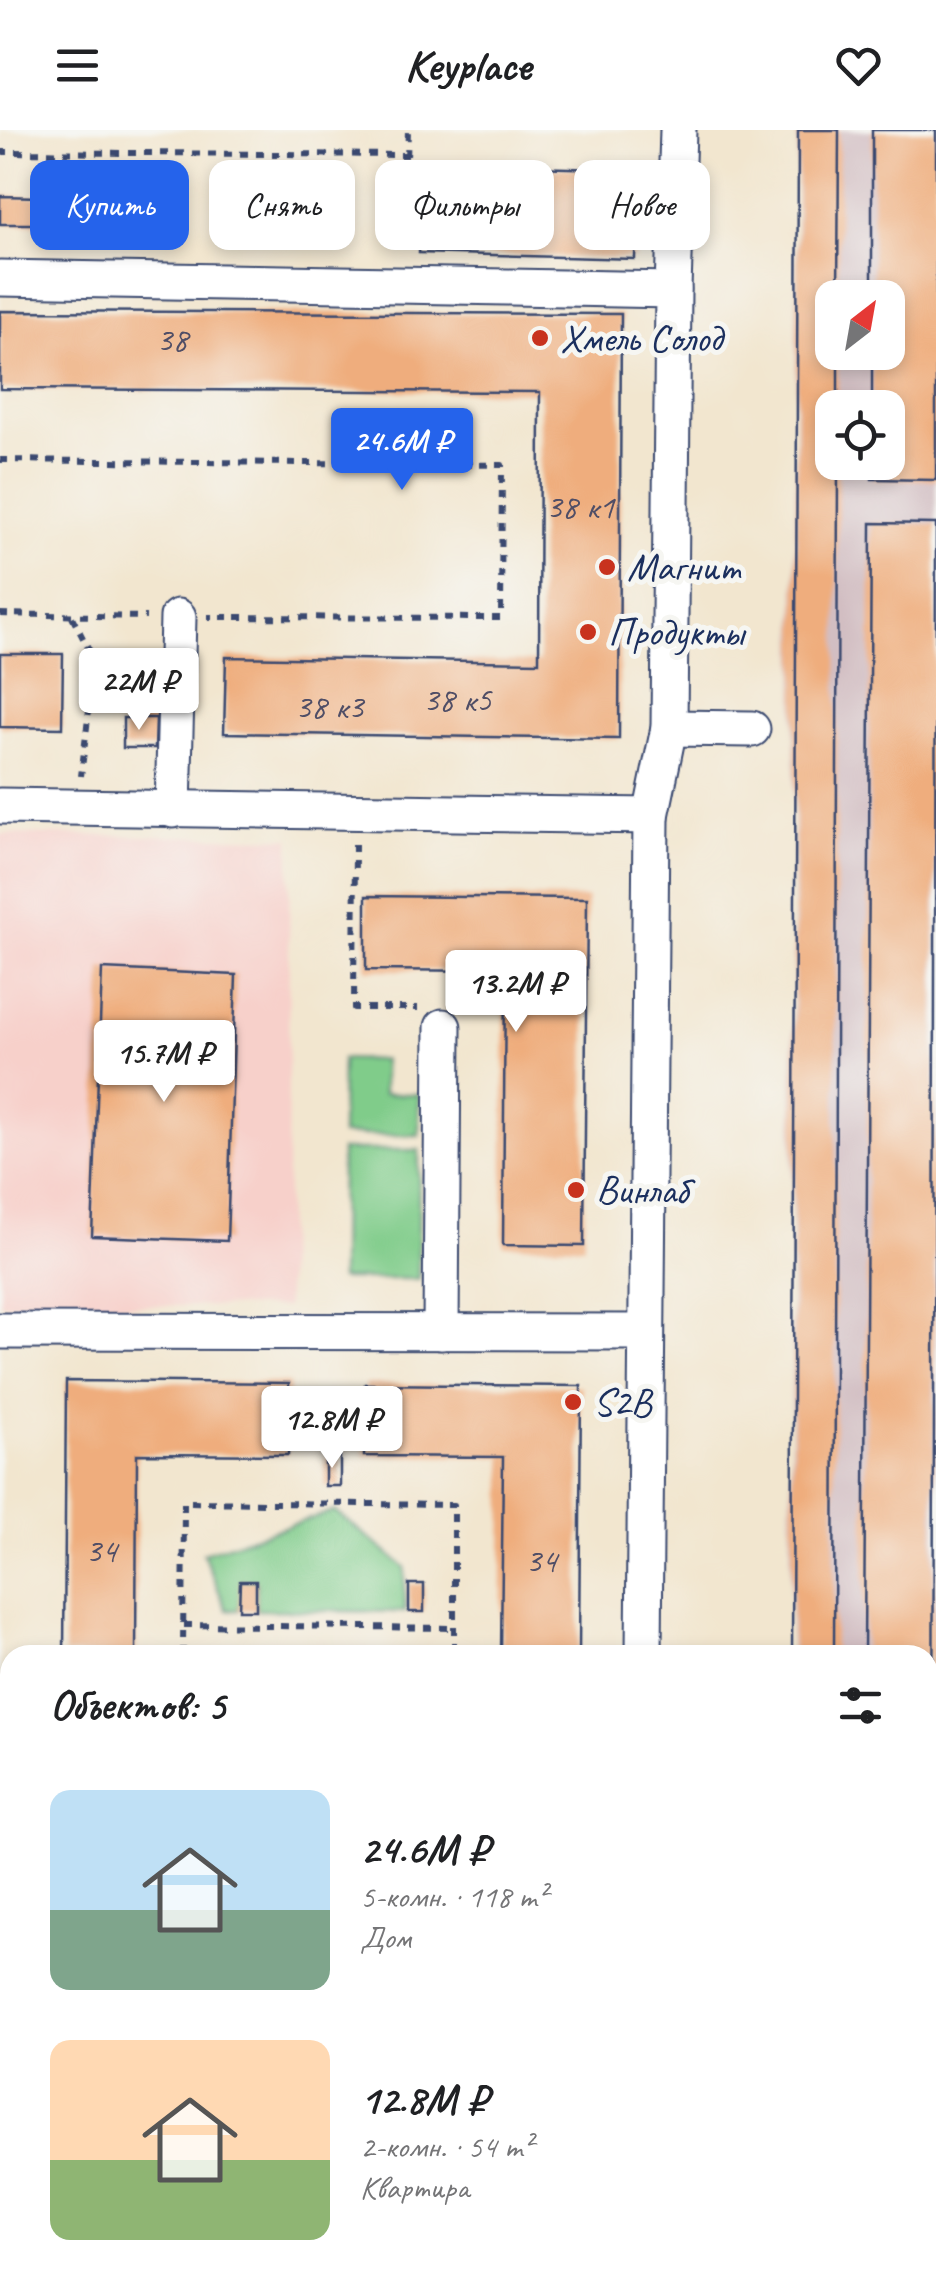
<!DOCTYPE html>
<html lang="ru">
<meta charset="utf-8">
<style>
:root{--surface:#fff;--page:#f2f2f2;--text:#202124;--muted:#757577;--accent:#2563eb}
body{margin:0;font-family:Caveat,sans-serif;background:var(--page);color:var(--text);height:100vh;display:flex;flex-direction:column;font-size:38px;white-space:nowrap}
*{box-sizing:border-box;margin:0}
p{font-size:32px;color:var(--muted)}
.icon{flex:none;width:55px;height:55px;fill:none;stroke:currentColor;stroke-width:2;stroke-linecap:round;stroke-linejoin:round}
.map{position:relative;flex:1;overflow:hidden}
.panel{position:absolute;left:0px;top:1515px;width:938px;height:640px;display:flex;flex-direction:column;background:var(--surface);border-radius:30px 30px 0 0;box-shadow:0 5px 15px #0003}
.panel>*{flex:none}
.guide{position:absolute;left:30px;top:30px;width:878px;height:90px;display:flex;gap:20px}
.needle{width:65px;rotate:31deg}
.tools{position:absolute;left:815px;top:150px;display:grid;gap:20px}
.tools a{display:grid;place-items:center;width:90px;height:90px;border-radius:20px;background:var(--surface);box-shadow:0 5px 15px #0003;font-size:50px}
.price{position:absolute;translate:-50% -85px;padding:0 22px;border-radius:10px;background:#fff;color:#222;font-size:32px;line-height:65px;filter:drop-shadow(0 2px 5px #0008)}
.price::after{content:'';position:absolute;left:50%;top:60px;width:30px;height:22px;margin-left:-15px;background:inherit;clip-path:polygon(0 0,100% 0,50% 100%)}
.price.on{background:var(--accent);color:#fff}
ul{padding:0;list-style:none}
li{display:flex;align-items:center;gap:30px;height:250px;padding:0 50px}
li span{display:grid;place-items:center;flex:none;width:280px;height:200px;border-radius:20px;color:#555}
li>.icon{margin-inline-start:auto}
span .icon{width:120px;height:120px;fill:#fffc;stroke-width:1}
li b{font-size:42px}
h2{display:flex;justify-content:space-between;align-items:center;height:120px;padding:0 50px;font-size:42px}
.pill{padding:0 35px;border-radius:20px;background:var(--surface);box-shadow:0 5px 15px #0003;font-size:35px;line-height:90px}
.pill.on{background:var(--accent);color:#fff}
header{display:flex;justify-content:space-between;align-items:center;height:130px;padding:0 50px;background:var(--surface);font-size:45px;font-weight:700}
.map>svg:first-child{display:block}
.built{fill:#f7d0ca}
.industrial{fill:#d2bec2;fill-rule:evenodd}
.green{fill:#80cc8a;stroke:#4e7e74;stroke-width:2.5}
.building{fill:#efad7d}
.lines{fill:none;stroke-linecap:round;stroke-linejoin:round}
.minor-casing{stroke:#3b4a6f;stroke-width:39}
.path{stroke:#3b4a6f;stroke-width:6;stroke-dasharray:8 8;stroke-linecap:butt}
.minor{stroke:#fff;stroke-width:35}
.poi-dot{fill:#c8321e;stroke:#f6f6f2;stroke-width:4}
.labels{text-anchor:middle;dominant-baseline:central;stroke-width:10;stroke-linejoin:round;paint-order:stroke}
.number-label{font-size:35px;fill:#504e66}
.poi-label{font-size:40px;fill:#1b2f5e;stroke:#f6f6f2;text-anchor:start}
</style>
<header><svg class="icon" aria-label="menu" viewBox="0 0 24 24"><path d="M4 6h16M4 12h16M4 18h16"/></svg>Keyplace<svg class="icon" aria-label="heart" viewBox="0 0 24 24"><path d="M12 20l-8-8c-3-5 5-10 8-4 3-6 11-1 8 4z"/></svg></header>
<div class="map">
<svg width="936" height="2155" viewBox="0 0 936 2155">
<rect width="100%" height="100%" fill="#f6f6f2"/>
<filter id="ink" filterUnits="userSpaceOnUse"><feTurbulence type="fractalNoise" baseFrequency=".01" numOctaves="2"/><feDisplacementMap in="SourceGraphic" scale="20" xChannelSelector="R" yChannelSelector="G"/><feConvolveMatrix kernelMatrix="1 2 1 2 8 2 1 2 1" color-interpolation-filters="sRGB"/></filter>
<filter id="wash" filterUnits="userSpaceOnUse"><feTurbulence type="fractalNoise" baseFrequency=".0048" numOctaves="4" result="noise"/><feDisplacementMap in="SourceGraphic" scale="40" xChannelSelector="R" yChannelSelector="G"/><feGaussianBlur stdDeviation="2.25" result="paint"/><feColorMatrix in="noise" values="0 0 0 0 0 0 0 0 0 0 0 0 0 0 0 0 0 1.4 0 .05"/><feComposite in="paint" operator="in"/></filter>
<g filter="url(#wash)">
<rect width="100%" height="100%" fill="#f2e6cf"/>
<!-- built -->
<path class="built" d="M0 704 290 708 286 1177 0 1174Z"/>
<!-- industrial -->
<path class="industrial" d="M797 0H936V2155H787V2145H928V1525H790ZM832 168H888V222H832ZM832 278H888V332H832Z"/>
<!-- green -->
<g class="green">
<path d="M342 929 383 930V964H419V1005H341Z"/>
<path d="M341 1020H419L418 1149H340Z"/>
<path d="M335 1381 405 1437V1482L256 1480V1452L241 1451 239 1480H227L203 1423Z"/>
<path d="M0 1740 10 1752V2145H379L391 2155H0Z"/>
</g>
<g id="blocks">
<!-- building -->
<g class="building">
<path d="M798 0H839L838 168H832V222H838V278H832V332H838L834 1525H792Z"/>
<path d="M872 0H936V350L872 349V332H888V278H872V222H888V168H872Z"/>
<path d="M421 34 637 40 635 129 419 123Z"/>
<path d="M0 66 40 67V94H0Z"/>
<path d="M0 181 621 184 619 609 224 603 226 527 539 532 540 262 0 259Z"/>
<path d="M871 393 936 394 932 2155H860V2145H928V1525H864Z"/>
<path d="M0 524H63L62 598 0 597Z"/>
<path d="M123 588H156L155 618H123Z"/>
<path d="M366 766 587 768 584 1116 503 1115 505 841 366 840Z"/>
<path d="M102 839 236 845 227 1111 92 1106Z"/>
<path d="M66 1251 289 1253 288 1325 137 1324 136 1525H64Z"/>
<path d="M365 1254 581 1256 579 1525H501L503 1327 364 1326Z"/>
<rect x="325" y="1326" width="15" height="30"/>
<path d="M240 1451H256V1480H239Z"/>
<rect x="409" y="1454" width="15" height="28"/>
<rect x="789" y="2145" width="42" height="10"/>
</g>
</g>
</g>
<g filter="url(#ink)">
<use href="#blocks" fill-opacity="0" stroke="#3b4a6f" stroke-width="2.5"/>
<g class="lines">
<!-- minor casing -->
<g class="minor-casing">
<g id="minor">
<path d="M0 148 673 160 669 598 651 686 0 676"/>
<path d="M673 160 678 0"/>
<path d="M669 598 752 599"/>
<path d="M173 680 178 487"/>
<path d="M0 1201 645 1202"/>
<path d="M441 1202 443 897"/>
<path d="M644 1525 651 686"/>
<path d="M0 1581 10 1599"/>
<path d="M0 1689 10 1701"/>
<path d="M381 2145 391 2155"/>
<path d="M660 2155 661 2145"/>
</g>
</g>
<!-- path -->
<g class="path">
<path d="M0 22 408 25"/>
<path d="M406 58 408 0"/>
<path d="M0 330 502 335 501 488 208 487"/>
<path d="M0 484 146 487"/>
<path d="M72 487 95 531 81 646"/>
<path d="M355 714 354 878H418"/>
<path d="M184 1495 454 1498"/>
<path d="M183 1525 184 1372 454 1375V1525"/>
</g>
<!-- minor -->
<use href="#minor" class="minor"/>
</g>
</g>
<!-- markers -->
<g class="poi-dot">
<circle cx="540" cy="208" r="10"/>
<circle cx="607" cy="437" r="10"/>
<circle cx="588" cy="502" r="10"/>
<circle cx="576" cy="1060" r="10"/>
<circle cx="573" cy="1272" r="10"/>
</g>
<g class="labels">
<!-- number labels -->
<g class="number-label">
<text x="172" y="209">38</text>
<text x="580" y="376">38 к1</text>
<text x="457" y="569">38 к5</text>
<text x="329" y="576">38 к3</text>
<text x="101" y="1420">34</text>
<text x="541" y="1430">34</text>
</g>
<!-- poi labels -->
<g class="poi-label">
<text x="560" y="208">Хмель Солод</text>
<text x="627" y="437">Магнит</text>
<text x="608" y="502">Продукты</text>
<text x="596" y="1060">Винлаб</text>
<text x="593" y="1272">S2B</text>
</g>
</g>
</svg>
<div class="tools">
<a><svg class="needle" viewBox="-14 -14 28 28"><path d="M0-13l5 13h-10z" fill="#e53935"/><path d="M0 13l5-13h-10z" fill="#757577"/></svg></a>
<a><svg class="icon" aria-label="locate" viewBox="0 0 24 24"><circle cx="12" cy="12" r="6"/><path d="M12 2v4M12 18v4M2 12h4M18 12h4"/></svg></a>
</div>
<b class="price on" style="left:402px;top:363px">24.6M ₽</b>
<b class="price" style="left:139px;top:603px">22M ₽</b>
<b class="price" style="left:516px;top:905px">13.2M ₽</b>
<b class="price" style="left:164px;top:975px">15.7M ₽</b>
<b class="price" style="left:332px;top:1341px">12.8M ₽</b>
<div class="guide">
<a class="pill on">Купить</a>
<a class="pill">Снять</a>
<a class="pill">Фильтры</a>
<a class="pill">Новое</a>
</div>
<section class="panel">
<h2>Объектов: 5<svg class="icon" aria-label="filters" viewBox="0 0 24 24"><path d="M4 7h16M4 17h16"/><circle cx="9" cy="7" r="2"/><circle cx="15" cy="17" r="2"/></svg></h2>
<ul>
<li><span style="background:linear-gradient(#bfe0f5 60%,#7fa58c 0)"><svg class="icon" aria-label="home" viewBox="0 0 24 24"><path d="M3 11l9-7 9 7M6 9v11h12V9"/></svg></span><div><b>24.6M ₽</b><p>5-комн. · 118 m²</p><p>Дом</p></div></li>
<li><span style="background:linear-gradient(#ffd9b3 60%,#8fb573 0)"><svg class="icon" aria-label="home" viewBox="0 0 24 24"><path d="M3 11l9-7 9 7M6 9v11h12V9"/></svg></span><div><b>12.8M ₽</b><p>2-комн. · 54 m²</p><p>Квартира</p></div></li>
</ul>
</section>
</div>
